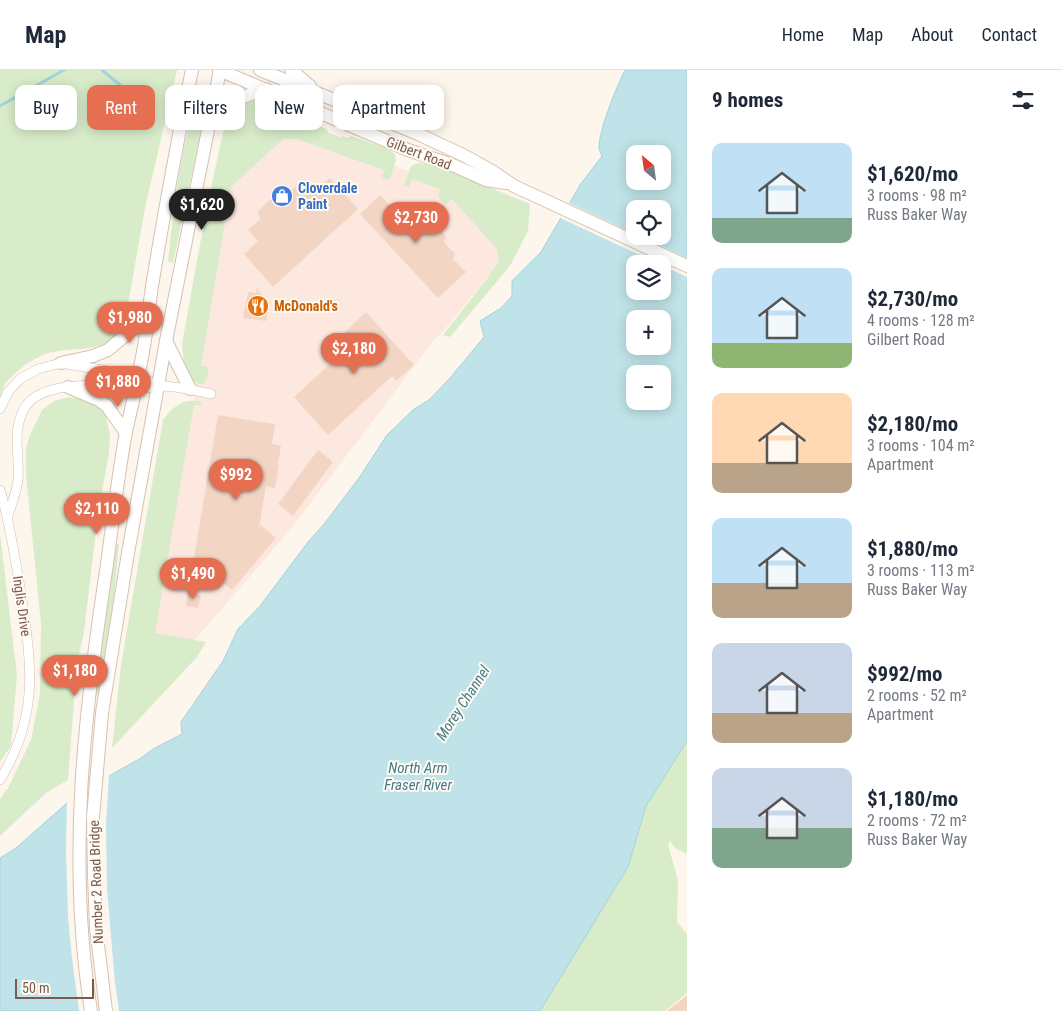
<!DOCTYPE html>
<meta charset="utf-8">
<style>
:root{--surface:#fff;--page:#f6f6f7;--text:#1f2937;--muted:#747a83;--line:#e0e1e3;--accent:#e76f51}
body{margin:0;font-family:"Roboto Condensed",sans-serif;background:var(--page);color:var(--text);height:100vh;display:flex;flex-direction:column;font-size:19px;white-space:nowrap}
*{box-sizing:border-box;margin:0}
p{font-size:16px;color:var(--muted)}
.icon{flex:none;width:28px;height:28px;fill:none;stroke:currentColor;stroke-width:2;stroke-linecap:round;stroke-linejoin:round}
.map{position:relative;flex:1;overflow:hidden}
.details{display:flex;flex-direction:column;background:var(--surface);width:375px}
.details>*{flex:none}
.banner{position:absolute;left:15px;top:15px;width:475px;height:45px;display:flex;gap:10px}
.needle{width:32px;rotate:331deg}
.buttons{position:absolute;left:626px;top:75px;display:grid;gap:10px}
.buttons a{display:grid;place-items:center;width:45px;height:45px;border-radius:10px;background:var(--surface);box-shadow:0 2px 12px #0003;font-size:25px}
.scale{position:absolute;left:15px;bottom:12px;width:79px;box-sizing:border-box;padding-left:5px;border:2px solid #7a5c4d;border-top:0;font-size:14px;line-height:18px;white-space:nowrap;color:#7a5c4d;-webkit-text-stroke:4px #fffaf3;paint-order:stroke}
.price{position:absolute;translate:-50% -42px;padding:0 11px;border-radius:18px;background:var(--accent);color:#fff;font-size:16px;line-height:32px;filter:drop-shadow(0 1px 2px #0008)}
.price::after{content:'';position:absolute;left:50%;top:30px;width:15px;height:11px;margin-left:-8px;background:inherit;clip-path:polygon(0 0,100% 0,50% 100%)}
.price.selected{background:#222;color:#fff}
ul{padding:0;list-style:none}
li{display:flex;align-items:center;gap:15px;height:125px;padding:0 25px}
li span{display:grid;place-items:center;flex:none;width:140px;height:100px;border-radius:10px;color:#555}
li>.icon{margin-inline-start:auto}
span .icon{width:60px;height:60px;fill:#fffc;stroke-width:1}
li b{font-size:21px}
h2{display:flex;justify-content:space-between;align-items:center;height:60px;padding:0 25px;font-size:21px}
.chip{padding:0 18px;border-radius:10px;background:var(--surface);box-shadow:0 2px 12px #0003;font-size:18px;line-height:45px}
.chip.selected{background:var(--accent);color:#fff}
header{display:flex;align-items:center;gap:30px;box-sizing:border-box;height:70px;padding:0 25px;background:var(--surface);border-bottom:1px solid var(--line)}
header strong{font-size:24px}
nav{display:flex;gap:28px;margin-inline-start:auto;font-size:18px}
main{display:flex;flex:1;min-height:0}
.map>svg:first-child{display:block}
.commercial{fill:#fde8e0}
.green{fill:#d8ecc9}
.water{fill:#bfe3e8;stroke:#a5d3da;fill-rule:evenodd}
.pier{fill:#fdf6ec}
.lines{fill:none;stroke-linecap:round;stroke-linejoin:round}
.stream{stroke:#a5d3da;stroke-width:3}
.building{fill:#f3d5c3}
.minor-casing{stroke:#d1beb0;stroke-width:10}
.secondary-casing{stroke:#d6c0b0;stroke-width:14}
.minor{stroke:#fff;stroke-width:9}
.secondary{stroke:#fff;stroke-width:12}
.labels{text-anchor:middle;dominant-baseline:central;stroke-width:4;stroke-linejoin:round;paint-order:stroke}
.street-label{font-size:14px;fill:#7a5c4d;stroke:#fffaf3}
.shop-label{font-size:14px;font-weight:bold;fill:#366cbe;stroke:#fffaf3;text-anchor:start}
.food-label{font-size:14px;font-weight:bold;fill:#c56008;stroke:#fffaf3;text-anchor:start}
.water-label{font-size:15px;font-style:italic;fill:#437c86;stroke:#fffaf3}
</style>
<header>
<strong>Map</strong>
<nav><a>Home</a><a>Map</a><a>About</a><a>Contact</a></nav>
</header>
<main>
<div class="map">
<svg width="687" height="941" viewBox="0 0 687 941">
<rect width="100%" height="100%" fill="#fdf6ec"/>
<!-- commercial -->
<path class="commercial" d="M286 57 445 114 504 181 487 208 440 265 433 271 291 459 187 579 153 572 232 101Z"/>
<!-- green -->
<g class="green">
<path d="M0 0H177L145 138 126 246C123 253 121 262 115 267 96 284 68 276 45 284 36 288 26 293 19 300 7 311 5 311 0 327Z"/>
<path d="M253 31 279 34 314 52 315 54 328 60 327 62 341 68 342 66 348 68 351 66 388 79 395 84 396 91 390 108 386 110 382 107 384 100 296 69H283L231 117 201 295 209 298 206 311 203 314C185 315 183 288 182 274L206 141 223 63 230 49 238 37 245 33Z"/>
<path d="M195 38 205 41 173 193 168 192C173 143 179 85 195 38Z"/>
<path d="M418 93 432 94 530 134 528 161 510 196 450 267 443 265 486 210 499 190 497 179 452 129 445 135 438 126 440 119 412 109 409 117 404 115 411 96Z"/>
<path d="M69 327 81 329 99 337 106 346 110 364 109 383 98 444 84 562 77 593 68 710 46 723 0 766V729L8 718 31 670 40 624 41 554 26 405V378L30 365 42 340 54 331Z"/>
<path d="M188 331H201L202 335H194L155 563 206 572 197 587 112 678 121 595 163 350C169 341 178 333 188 331Z"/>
<path d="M0 464 17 605 11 676 0 692Z"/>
<path d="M116 474H119L114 526 99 626 95 625Z"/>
<path d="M687 671V784L675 778 670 771 668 775 678 810 677 852 687 864V923L665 941H508L646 736Z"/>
</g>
<!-- water -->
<path class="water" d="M625 0H687V671L646 736 628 797 540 941H0V788L16 778 77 724 141 688 153 679 182 664 181 652 223 591 238 559 260 536 308 472 324 454 359 408 387 365 414 339 429 330 450 308 484 267 480 251 501 238 512 226V211L541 182 580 115 602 86C601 83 598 79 599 75 601 55 616 18 625 0ZM635 84H662V111H635ZM635 139H662V166H635ZM635 194H662V221H635ZM635 249H662V276H635ZM635 304H662V331H635Z"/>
<!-- pier -->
<g class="pier">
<path d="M567 132 635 164V166H640L687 188V207L663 196 662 194H659L558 147Z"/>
<path d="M109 703 106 756 107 819 115 913 119 941H79L72 888 68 847 66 781 67 729 76 722Z"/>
</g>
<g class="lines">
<!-- stream -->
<g class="stream">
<path d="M102 0 142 33"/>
<path d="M0 36 64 0"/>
</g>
</g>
<!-- building -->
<g class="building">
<path d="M330 108 358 139 273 217 244 184 258 171 248 160 260 149 258 141 284 117 292 120 304 109 316 121Z"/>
<path d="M380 125 393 139 400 133 413 148 421 140 446 166 444 172 455 184 453 189 466 202 438 228 360 144Z"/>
<path d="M257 218 269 235 266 251 243 248 248 222 256 223Z"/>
<path d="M366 242 414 295 396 311 392 306 328 365 294 327 353 273 344 263Z"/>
<path d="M218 345 275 354 272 374 281 376 278 394 279 395 275 418 266 416 259 458 261 455 276 468 232 520 223 513 218 520 204 508 202 516 194 509 204 497 194 488Z"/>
<path d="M318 380 333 392 293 446 278 434Z"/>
<path d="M188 523 201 525 198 538 186 536Z"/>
<path d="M687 925V941H667Z"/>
</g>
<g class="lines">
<!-- minor casing -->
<g class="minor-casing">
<g id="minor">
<path d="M0 339 8 322 20 309 38 299 61 293 138 306 158 316"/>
<path d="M0 420C10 452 14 484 20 517 31 592 41 642 0 710"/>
<path d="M8 446C11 435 17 422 18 409 20 386 12 364 23 341 35 314 83 315 109 315 118 315 127 319 136 319 143 320 151 316 159 316 176 316 194 320 211 324"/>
</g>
</g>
<!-- secondary casing -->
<g class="secondary-casing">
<g id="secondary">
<path d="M219 0 408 80 455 96 486 110 506 113"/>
<path d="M260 0 416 63 465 86 492 101 514 116 687 196"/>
<path d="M291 0 310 16"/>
<path d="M212 46 237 29 266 19"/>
<path d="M166 271 190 319"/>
<path d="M61 293 93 286 108 280 147 247"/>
<path d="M68 317 99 330 107 336 126 363"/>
<path d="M91 941C67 790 84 644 107 494 113 450 118 405 126 362 132 335 138 309 143 282 147 260 149 238 152 216 164 144 177 72 192 0"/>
<path d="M106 941 96 858 94 805 93 747 102 643 128 483 166 271 220 0"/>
</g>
</g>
<!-- minor -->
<use href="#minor" class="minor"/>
<!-- secondary -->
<use href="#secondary" class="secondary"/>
</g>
<!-- icons -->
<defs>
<g id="shop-disc" transform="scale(1.125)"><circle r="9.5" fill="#3f7fe0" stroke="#fffaf3"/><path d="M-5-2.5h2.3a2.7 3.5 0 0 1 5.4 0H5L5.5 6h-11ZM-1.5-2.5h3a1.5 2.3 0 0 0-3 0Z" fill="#fff"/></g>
<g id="restaurant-disc" transform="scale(1.125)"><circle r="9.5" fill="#e8710a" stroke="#fffaf3"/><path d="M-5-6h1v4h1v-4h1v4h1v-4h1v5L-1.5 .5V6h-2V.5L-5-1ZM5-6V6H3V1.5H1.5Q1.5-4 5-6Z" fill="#fff"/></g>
</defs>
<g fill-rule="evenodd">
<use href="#shop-disc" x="282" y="126"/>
<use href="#restaurant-disc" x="258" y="236"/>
</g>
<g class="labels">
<!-- street labels -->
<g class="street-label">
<text transform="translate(419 83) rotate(21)">Gilbert Road</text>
<text transform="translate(22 536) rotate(82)">Inglis Drive</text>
<text transform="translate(96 812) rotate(-92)">Number 2 Road Bridge</text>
</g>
<!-- shop labels -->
<g class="shop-label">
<text x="298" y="118">Cloverdale<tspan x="298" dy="16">Paint</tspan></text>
</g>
<!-- food labels -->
<g class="food-label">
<text x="274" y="236">McDonald's</text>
</g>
<!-- water labels -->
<g class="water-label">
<text transform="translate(463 633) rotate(-57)">Morey Channel</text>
<text x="418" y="698">North Arm<tspan x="418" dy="17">Fraser River</tspan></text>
</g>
</g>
</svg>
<div class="buttons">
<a><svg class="needle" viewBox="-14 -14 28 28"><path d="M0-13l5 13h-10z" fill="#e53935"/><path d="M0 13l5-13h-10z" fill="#747a83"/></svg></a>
<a><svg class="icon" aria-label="locate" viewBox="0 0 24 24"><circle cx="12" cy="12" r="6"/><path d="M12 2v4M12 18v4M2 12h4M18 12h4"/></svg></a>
<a><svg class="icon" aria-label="layers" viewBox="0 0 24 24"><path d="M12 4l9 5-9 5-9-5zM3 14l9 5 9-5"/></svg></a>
<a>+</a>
<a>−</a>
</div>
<div class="scale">50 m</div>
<b class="price selected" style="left:202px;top:161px">$1,620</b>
<b class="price" style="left:416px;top:174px">$2,730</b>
<b class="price" style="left:130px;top:274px">$1,980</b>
<b class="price" style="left:354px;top:305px">$2,180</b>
<b class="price" style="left:118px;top:338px">$1,880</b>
<b class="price" style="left:236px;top:431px">$992</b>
<b class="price" style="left:97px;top:465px">$2,110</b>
<b class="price" style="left:193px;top:530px">$1,490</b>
<b class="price" style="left:75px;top:627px">$1,180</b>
<div class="banner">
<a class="chip">Buy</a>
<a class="chip selected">Rent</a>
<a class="chip">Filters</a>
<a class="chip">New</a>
<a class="chip">Apartment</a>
</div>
</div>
<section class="details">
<h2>9 homes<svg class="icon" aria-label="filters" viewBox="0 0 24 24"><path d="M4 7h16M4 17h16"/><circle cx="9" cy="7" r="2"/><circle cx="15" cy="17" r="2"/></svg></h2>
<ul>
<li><span style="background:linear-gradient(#bfe0f5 75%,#7fa58c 0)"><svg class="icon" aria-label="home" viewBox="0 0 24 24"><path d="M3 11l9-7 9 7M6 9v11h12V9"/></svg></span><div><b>$1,620/mo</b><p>3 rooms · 98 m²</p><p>Russ Baker Way</p></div></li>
<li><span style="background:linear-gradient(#bfe0f5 75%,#8fb573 0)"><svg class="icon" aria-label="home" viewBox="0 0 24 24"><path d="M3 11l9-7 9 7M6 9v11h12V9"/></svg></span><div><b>$2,730/mo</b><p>4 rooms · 128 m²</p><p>Gilbert Road</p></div></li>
<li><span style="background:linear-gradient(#ffd9b3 70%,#b9a48a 0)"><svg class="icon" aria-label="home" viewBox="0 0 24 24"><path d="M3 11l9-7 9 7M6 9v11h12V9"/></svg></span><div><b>$2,180/mo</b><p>3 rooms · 104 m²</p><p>Apartment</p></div></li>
<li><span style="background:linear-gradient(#bfe0f5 65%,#b9a48a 0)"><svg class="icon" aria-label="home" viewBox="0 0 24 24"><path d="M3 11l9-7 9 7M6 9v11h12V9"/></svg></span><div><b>$1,880/mo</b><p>3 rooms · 113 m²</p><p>Russ Baker Way</p></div></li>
<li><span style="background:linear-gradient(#c9d6e8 70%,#b9a48a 0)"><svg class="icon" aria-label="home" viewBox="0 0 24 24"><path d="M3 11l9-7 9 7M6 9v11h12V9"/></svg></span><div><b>$992/mo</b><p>2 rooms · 52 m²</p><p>Apartment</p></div></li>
<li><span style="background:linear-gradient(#c9d6e8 60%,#7fa58c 0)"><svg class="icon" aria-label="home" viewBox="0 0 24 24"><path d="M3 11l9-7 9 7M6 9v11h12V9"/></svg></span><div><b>$1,180/mo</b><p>2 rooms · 72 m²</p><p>Russ Baker Way</p></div></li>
</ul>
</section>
</main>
